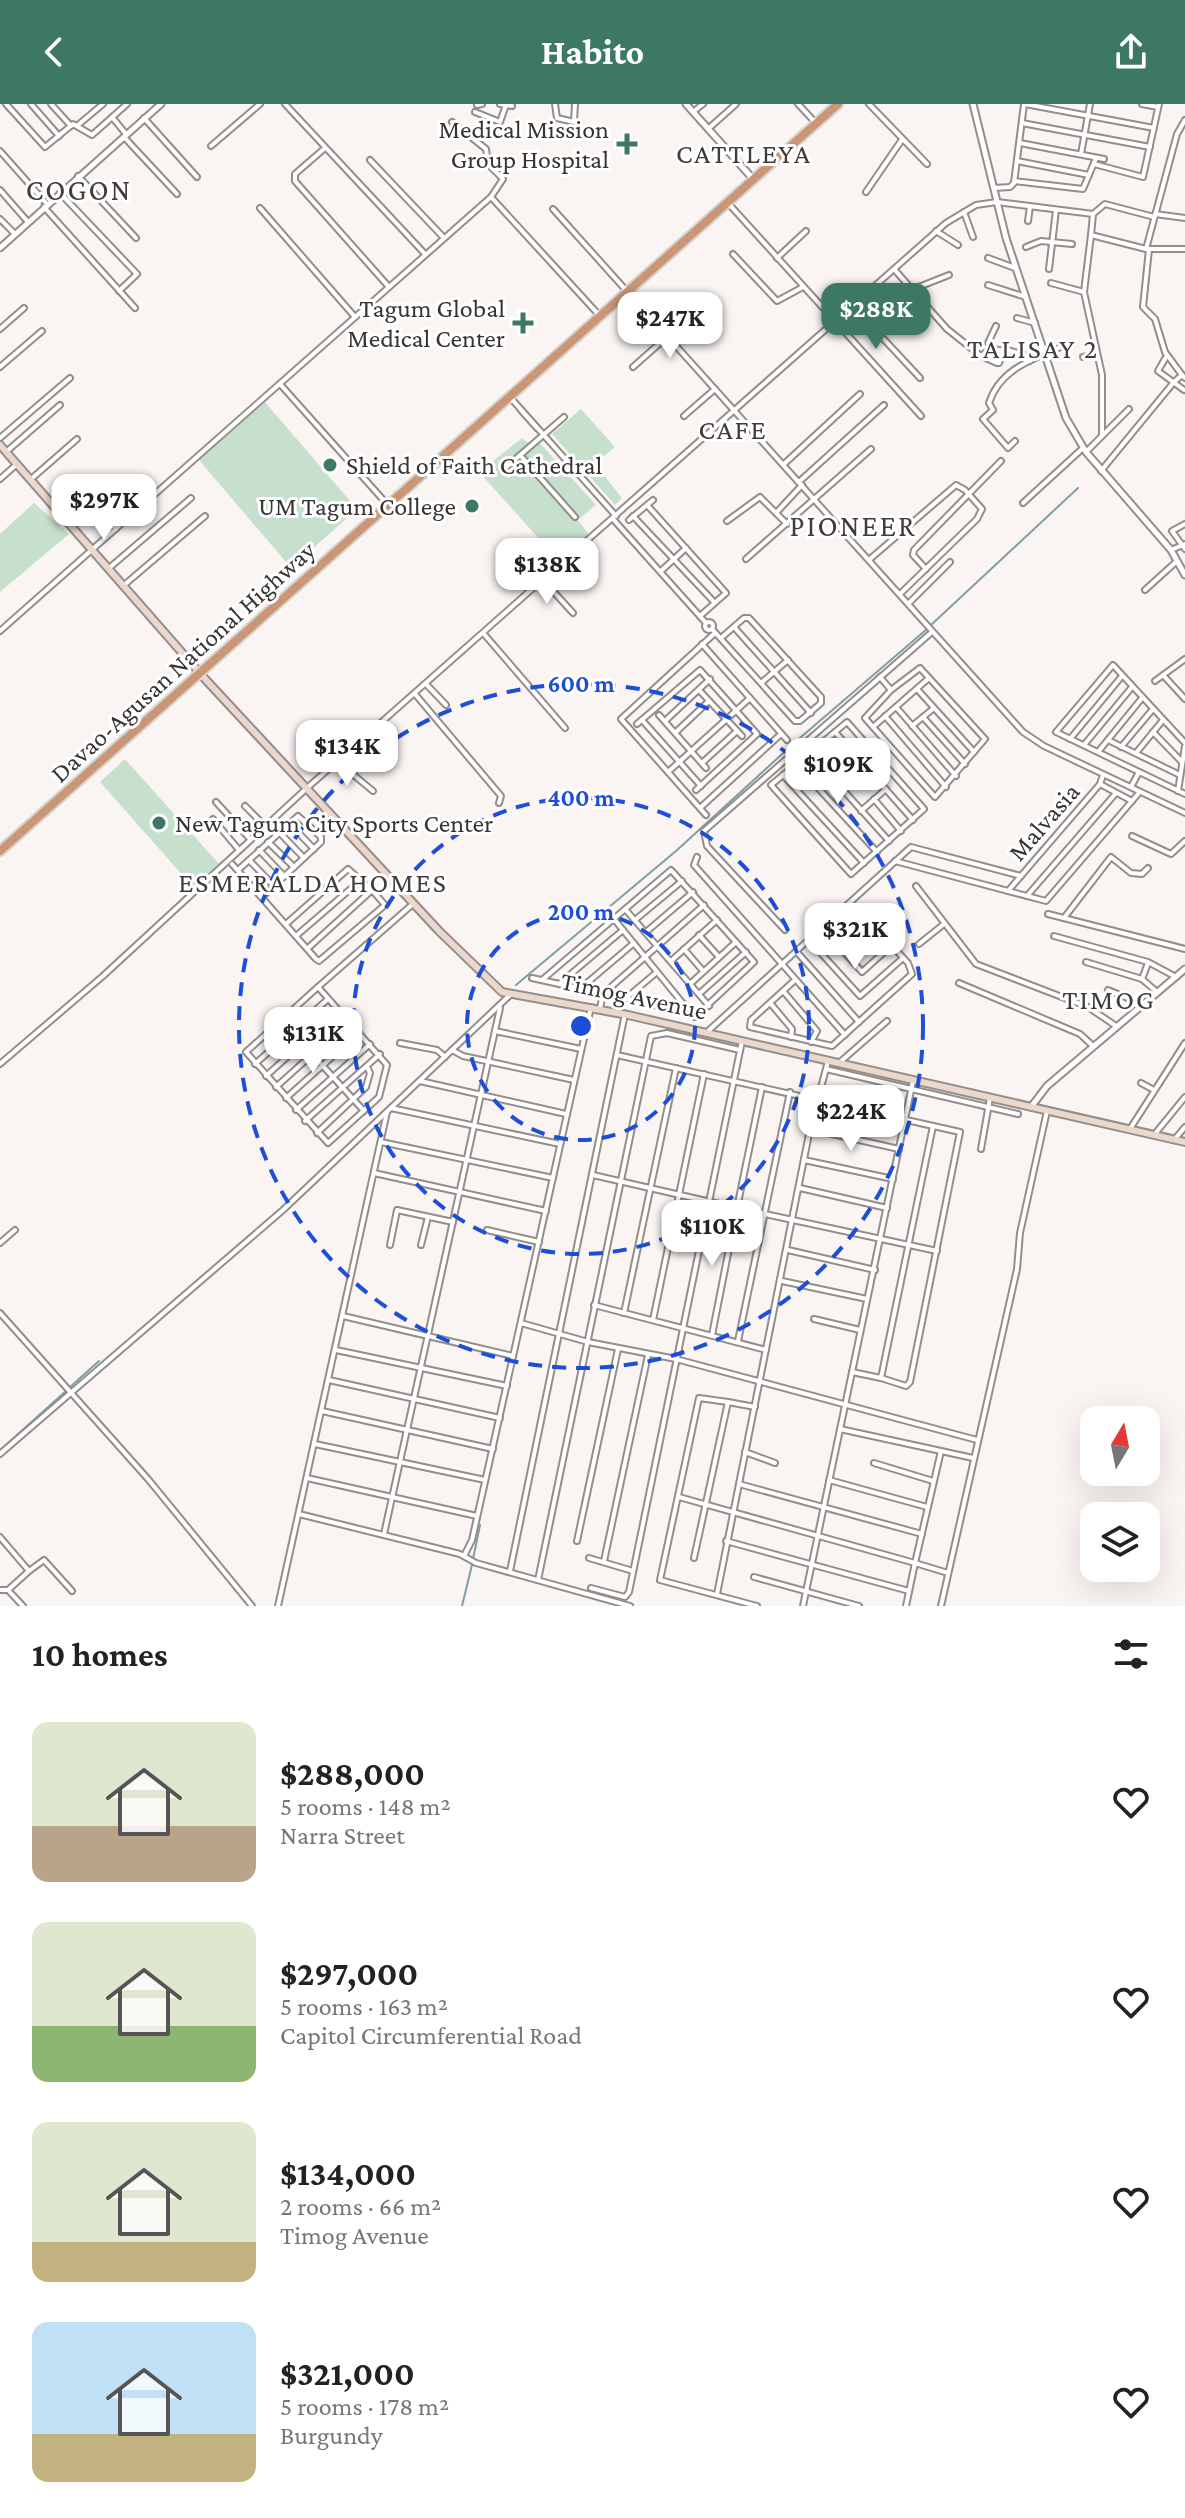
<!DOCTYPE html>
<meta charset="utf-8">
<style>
:root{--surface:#fff;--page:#f6f6f6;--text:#222;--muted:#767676;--accent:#3c7863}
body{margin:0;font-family:"Crimson Pro",serif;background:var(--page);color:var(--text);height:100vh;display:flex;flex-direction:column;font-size:30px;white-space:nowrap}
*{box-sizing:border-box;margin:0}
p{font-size:26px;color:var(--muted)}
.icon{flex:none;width:44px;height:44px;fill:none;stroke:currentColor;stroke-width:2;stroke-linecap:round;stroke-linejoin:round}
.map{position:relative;height:1502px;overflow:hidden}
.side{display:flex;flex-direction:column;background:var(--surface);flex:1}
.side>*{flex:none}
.needle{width:52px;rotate:10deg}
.tools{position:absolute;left:1080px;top:1302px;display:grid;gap:16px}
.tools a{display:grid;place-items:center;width:80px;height:80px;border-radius:16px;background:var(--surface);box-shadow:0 8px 32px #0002;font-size:40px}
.price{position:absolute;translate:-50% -68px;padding:0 18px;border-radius:16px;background:#fff;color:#222;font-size:26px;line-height:52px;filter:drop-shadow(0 2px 4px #0008)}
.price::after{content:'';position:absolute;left:50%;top:48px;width:24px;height:18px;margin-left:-12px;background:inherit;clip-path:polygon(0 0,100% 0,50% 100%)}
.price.active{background:var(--accent);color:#fff}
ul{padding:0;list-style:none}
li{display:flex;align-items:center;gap:24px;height:200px;padding:0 32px}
li span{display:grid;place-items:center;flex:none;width:224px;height:160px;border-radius:16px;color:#555}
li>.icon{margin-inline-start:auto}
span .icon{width:96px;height:96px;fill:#fffc;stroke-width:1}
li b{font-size:34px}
h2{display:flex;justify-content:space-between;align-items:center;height:96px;padding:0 32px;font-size:34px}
header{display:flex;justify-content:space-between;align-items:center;height:104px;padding:0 32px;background:var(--accent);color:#fff;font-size:36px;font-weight:700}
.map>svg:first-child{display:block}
.green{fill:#c7e0cd}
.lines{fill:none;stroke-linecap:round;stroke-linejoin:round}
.stream{stroke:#809ea5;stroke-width:2}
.minor-casing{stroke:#938e8b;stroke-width:8}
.tertiary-casing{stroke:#938e8b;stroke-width:9}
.secondary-casing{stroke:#938e8b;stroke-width:10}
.trunk-casing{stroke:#d3d3d2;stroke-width:12}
.minor{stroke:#fff;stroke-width:4}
.tertiary{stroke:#fff;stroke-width:5}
.secondary{stroke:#ebd7cb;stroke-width:6}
.trunk{stroke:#ca9674;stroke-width:8}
.ring{fill:none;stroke:#1d4ed8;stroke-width:4;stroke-dasharray:14 10}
.poi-dot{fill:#3c7863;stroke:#fff;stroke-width:3}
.labels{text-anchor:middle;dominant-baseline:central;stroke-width:6;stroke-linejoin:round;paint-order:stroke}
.poi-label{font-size:26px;fill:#373534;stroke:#fff;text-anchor:end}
.street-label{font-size:26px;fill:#373534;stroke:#fff}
.neighbourhood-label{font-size:28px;letter-spacing:2px;fill:#403c3a;stroke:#fff}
.quarter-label{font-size:30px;letter-spacing:2px;fill:#403c3a;stroke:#fff}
.centre{fill:#1d4ed8;stroke:#fff;stroke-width:4}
.ring-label{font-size:24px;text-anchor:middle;font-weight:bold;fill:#1d4ed8;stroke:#fff;stroke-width:6;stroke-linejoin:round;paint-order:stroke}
</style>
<header><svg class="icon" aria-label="back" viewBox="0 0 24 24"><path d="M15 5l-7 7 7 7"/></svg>Habito<svg class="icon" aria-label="share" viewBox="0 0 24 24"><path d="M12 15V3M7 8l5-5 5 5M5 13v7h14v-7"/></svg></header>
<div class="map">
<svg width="1185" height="1502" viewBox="0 0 1185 1502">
<rect width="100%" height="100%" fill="#faf5f2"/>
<!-- green -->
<g class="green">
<path d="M264 297 357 405 291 464 199 356Z"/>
<path d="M581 305 615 343 595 360 622 394 615 401 552 330Z"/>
<path d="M522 334 533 342 539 338 596 401 578 416 590 432 560 458 479 368Z"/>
<path d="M34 399 69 430 0 488V430Z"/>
<path d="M125 655 219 760 193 783 100 678Z"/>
</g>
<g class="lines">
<!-- stream -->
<g class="stream">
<path d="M931 521 1078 384"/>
<path d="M794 639 927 525"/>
<path d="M516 881 676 747 792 641"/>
<path d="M69 1284 99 1257"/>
<path d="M0 1346 66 1287"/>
<path d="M473 1455 480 1421"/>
<path d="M462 1502 472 1461"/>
</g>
<!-- minor casing -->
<g class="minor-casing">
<g id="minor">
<path d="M6 0 45 43 73 20 92 31 127 0"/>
<path d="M31 0 59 32"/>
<path d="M51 0 71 22"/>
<path d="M285 0 425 150"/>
<path d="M500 0 512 2"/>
<path d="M555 0 557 14 574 18 575 0"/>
<path d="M798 0 813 16"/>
<path d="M869 0 927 60"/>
<path d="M1025 0 1154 24"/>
<path d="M1142 0 1158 3"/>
<path d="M477 1 482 0"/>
<path d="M475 8 500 18 506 1"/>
<path d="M693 8 703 0"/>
<path d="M112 13 126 30"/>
<path d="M144 14 197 73"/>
<path d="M452 18 486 45 488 60 503 75 491 93"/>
<path d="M1022 19 1150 43"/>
<path d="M78 21 103 0"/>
<path d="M708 25 736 0"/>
<path d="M124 33 177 90"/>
<path d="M1020 39 1104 55"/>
<path d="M211 42 260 0"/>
<path d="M325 44 295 70V77L389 183"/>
<path d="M0 47 47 100"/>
<path d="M1081 50 1090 0"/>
<path d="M370 56 444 134"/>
<path d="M1017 57 1089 71"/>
<path d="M1094 60 1143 73 1159 0"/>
<path d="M78 72 136 134"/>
<path d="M1014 77 1083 85 1096 54"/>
<path d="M994 84 1010 83 1014 79 1024 0"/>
<path d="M0 86 28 118"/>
<path d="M866 88 901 37"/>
<path d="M60 89 137 170 119 187"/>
<path d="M728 99 921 312"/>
<path d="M44 103 135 204"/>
<path d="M260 104 355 213"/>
<path d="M553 105 1023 628 1044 642 1185 709"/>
<path d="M964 108 973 133"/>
<path d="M1093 110 1105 100 1154 113"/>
<path d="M1155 110 1185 114"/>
<path d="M0 115 15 130"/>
<path d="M1028 117 1030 102"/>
<path d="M936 127 958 141"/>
<path d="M1091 131 1084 188 1102 271V331"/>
<path d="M1026 143 1041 137 1072 140"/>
<path d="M1146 145 1177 30 1185 16"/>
<path d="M1149 145 1143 203 1155 215 1165 248 1182 271"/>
<path d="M733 150 777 197 803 183"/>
<path d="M777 154 806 127"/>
<path d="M988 154 1015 164"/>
<path d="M894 165 947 225 981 252"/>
<path d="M1049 165 1056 106"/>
<path d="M1051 179 1084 188"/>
<path d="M988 181 1026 193"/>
<path d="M911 186 949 171"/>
<path d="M852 201 920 274"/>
<path d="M1017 214 1035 219"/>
<path d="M0 225 24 204"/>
<path d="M991 242 988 239 996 222"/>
<path d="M991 244 981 252 997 259"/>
<path d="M1003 248 990 244 1003 247"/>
<path d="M1083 253 1097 250"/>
<path d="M1166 253 1158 267 1184 286"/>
<path d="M999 259 1004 245 1025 251 1030 257"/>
<path d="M0 263 42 227"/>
<path d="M633 263 668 232"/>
<path d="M280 280 386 399"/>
<path d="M509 292 616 412"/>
<path d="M521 306 537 324"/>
<path d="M684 312 715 285"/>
<path d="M0 334 70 274"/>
<path d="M1015 337 1008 344 983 315 993 306 989 299C1001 262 1038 254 1070 239"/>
<path d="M6 348 60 301"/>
<path d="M1086 348 1129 305"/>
<path d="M520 351 575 413"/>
<path d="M784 360 860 290"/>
<path d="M503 366 564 313"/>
<path d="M1101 367 1174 278 1182 271 1185 274"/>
<path d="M0 375 17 360"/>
<path d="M30 376 77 335"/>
<path d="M800 377 884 301"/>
<path d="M98 378 129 412"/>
<path d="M93 398 116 425"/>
<path d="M1023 399 1083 344"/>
<path d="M647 401 726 489 700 512"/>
<path d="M776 409 802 381"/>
<path d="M633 412 714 498"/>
<path d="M613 415 706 519"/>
<path d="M629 416 653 396"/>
<path d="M727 417 760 393 787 420"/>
<path d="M1185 420 1172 427 1185 445"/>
<path d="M512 442 573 509"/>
<path d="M1171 446 1185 440"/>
<path d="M746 455 871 345"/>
<path d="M870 455 956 381 965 386 982 405 977 415 900 490"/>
<path d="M108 465 191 394"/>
<path d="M926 465 913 451 914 446 1001 357"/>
<path d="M661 467 686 444"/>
<path d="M123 482 205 412"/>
<path d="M1145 486 1177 457"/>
<path d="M909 499 950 458"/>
<circle cx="709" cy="522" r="4"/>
<path d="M734 523 811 609"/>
<path d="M712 525 795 617H800L821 599V593L749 514H744L721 534"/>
<path d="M0 527 491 93 599 211"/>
<path d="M484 530 565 624"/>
<path d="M702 540 787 636"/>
<path d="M920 564 985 635 935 693 865 614 891 586Z"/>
<path d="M1163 571 1185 595"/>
<path d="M880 573 891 586"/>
<path d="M1155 577 1185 555"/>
<path d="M761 579 788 556"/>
<path d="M426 580 446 601"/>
<path d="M917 585 974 648"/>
<path d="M699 586 742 632"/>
<path d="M415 590 501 692 499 699"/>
<path d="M896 603 956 672"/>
<path d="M659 611 706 664"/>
<path d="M885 612 946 683"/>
<path d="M923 613 965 660"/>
<path d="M642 616 701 682"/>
<path d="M665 617 710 575"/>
<path d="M847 618 924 705 851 770 771 681Z"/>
<path d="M637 620 700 566 757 630 696 686"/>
<path d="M912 622 934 604"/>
<path d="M873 623 929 574"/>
<path d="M676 628 709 597"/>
<path d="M835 628 913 716"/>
<path d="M1153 628 1182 658"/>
<path d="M1070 635 1122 572"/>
<path d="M1108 636 1180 671"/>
<path d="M822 638 854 673"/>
<path d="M801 639 889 737"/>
<path d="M1185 639 1113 561 1056 628 1185 690"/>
<path d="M1084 641 1132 583"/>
<path d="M1121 643 1153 605"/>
<path d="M1098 648 1142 594"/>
<path d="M1136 649 1163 616"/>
<path d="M338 658 373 687"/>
<path d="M702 659 737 627"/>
<path d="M796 660 877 748"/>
<path d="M668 668 750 594"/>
<path d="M783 671 864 759"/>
<path d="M1100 680 1132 697"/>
<path d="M1131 683 1139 668"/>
<path d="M841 685 866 663"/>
<path d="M1178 687 1185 642"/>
<path d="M874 695 901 727"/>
<path d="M216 698 250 735"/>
<path d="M245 702 265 722"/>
<path d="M700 704 781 630"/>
<path d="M861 707 886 685"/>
<path d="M706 711 621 615 715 529"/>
<path d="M213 715 239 746"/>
<path d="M289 719 314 745"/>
<path d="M279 728 304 754"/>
<path d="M1132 732 1171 750 1185 737"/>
<path d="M268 738 294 763"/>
<path d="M259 746 284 772"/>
<path d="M697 753 694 761 845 931"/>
<path d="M249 756 274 782"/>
<path d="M895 757 1046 797 1138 690"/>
<path d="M232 760 316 855 319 857 385 801 372 786 307 845"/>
<path d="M238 766 298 712 321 733V738L262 793"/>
<path d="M916 782 976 860 1088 903 1116 922"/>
<path d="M370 785 386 771"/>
<path d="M1008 787 1100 680 1103 671"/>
<path d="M373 788 389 773"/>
<path d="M1027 792 1116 689"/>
<path d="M625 805 709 902"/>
<path d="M1048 810 1185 845"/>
<path d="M1064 814 1111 753 1131 769 1142 770 1148 764"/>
<path d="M614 815 689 907"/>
<path d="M635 816 682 777"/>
<path d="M286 820 348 765 372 786"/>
<path d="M822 823 862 868 892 841"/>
<path d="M785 826 707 742 704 727 932 528"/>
<path d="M646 828 693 788"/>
<path d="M699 831 719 853"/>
<path d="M296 832 362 775"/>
<path d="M1054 832 1148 858 1176 873"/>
<path d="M809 836 860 892 903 854"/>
<path d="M919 840 944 820"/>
<path d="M684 845 703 867"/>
<path d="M796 847 859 918"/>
<path d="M671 857 717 816"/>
<path d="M1086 858 1142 875 1157 888"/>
<path d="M532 874 691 909 698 910 754 858 671 766 542 876"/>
<path d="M1142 875 1148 859"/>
<path d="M795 876 751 916 750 923 832 942 912 870 908 859 883 832 878 831 863 843 835 811"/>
<path d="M959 879 1080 930 1093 942"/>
<path d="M559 880 623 826"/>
<path d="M690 880 736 838"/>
<path d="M318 883 387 961 379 993 328 1039 246 948Z"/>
<path d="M318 883 414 799"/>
<path d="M581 884 634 839"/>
<path d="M1108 886 1130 895 1139 904"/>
<path d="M784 888 817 927 811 938"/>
<path d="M699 890 746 848"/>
<path d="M625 895 657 868"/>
<path d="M771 900 792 925 791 933"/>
<path d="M600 904 603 890 704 801"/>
<path d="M281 916 364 1007"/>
<path d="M495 927 581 945"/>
<path d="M707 928 911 743 1021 772"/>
<path d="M400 939 437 946 445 953"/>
<path d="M452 946 463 952 574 976"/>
<path d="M617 951 960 1028 910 1278 906 1282 881 1274"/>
<path d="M839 959 887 917"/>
<path d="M0 960 103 872 307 684 946 119 976 101 997 98 1093 110 1091 131 1146 145H1185"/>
<path d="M255 960 328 895"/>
<path d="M826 965 1018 1010"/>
<path d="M266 972 338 907"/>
<path d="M420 977 566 1010"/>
<path d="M1141 979 1154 986"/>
<path d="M276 983 348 918"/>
<path d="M762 983 737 1104 937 1147"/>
<path d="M286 994 359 929"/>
<path d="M391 1004 560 1040"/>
<path d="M296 1006 370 940"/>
<path d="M305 1017 380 950"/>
<path d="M810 1025 899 1045"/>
<path d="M1130 1025 1185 939"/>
<path d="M317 1029 366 983 370 969 367 963"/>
<path d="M1154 1031 1185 993"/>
<path d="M1174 1036 1185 1023"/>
<path d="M381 1038 553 1074"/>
<path d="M981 1045 990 994"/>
<path d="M804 1056 893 1075"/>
<path d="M374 1069 546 1107"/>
<path d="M593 1071 737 1104 712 1231"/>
<path d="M800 1084 887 1104"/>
<path d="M487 1126 539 1138"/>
<path d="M0 1139 15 1126"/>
<path d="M390 1141 397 1106 453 1118"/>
<path d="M421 1141 428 1113"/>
<path d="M788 1146 875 1166"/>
<path d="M782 1177 867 1195"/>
<path d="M594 1201 766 1246"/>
<path d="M0 1209 148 1375 252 1502"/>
<path d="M624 1209 676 964"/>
<path d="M343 1212 513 1252"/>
<path d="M814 1215 860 1226"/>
<path d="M653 1216 704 970"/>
<path d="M521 1219 588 1238 676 1255 977 1336"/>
<path d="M738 1237 790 988"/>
<path d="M336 1246 507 1282"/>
<path d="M852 1268 881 1274 933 1022"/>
<path d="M329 1276 500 1314"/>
<path d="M728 1298 699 1294 660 1476 757 1502"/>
<path d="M322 1307 493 1345"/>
<path d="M840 1325 973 1354"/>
<path d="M315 1340 485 1376"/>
<path d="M745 1348 775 1359"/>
<path d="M0 1350 283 1106 509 892"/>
<path d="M874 1359 933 1377"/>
<path d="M307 1374 477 1412"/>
<path d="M829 1376 927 1403"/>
<path d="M739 1380 922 1430"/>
<path d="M679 1393 915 1459 941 1347"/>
<path d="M299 1410 460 1450 476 1459 630 1502"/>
<path d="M384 1430 500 904"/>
<path d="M0 1433 29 1467 8 1486H0"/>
<path d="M577 1437 618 1245"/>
<path d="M726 1437 909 1487"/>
<path d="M464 1452 472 1436 591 903"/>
<path d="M589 1454 633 1467"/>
<path d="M694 1454 728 1298 755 1303"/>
<path d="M604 1457 648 1251"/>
<path d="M29 1467 44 1456 72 1487"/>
<path d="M510 1467 625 910"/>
<path d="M754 1473 859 1502"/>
<path d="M538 1476 651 932 667 929 740 946"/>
<path d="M591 1484 625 1493 629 1488 742 937"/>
<path d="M8 1486 23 1502"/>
<path d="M717 1490 810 1025 828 957"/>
<path d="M278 1502 387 1008"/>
<path d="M803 1502 913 977"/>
<path d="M906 1502 915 1459 948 1469"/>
<path d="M941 1502 1017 1165 1020 1129 1047 1007"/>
</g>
</g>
<!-- tertiary casing -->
<g class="tertiary-casing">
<g id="tertiary">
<path d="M686 0 753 75"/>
<path d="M973 0 1006 134 1066 314 1086 348 1171 446 1185 471"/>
<path d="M0 144 161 0"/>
<path d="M1031 1003 1047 982 1185 865"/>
</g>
</g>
<!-- secondary casing -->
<g class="secondary-casing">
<path id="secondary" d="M0 341 206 576 439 827 502 888 628 911 1185 1038"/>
</g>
<!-- trunk casing -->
<g class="trunk-casing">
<path id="trunk" d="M0 747 838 0"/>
</g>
<!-- minor -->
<use href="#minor" class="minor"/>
<!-- tertiary -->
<use href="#tertiary" class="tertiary"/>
<!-- secondary -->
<use href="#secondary" class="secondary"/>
<!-- trunk -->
<use href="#trunk" class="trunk"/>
</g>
<!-- distance rings -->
<g class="ring">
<circle cx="581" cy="922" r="114"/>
<circle cx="581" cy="922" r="228"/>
<circle cx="581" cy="922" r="342"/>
</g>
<!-- markers -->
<g class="poi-dot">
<path d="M623 28h8v8h8v8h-8v8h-8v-8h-8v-8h8z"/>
<path d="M519 207h8v8h8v8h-8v8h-8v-8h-8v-8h8z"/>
<circle cx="330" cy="361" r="8"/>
<circle cx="472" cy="402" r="8"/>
<circle cx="159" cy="719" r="8"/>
</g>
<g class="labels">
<!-- poi labels -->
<g class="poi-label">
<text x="609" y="25">Medical Mission<tspan x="609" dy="30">Group Hospital</tspan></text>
<text x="505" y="204">Tagum Global<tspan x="505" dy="30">Medical Center</tspan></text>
<text x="346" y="361" text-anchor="start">Shield of Faith Cathedral</text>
<text x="456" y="402">UM Tagum College</text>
<text x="175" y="719" text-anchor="start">New Tagum City Sports Center</text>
</g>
<!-- street labels -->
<g class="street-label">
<text transform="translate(183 558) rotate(-42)">Davao-Agusan National Highway</text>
<text transform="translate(1044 718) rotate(-49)">Malvasia</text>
<text transform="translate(634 892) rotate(12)">Timog Avenue</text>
</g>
<!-- neighbourhood labels -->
<g class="neighbourhood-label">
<text x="744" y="49">CATTLEYA</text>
<text x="1033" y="244">TALISAY 2</text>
<text x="733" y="325">CAFE</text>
<text x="313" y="778">ESMERALDA HOMES</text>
<text x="1109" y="895">TIMOG</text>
</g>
<!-- quarter labels -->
<g class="quarter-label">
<text x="79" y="85">COGON</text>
<text x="853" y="421">PIONEER</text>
</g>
</g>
<circle cx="581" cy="922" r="12" class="centre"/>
<g class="ring-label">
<text x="581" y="588">600 m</text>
<text x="581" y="702">400 m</text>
<text x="581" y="816">200 m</text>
</g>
</svg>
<div class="tools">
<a><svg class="needle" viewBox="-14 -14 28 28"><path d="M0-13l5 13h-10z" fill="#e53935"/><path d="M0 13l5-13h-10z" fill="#767676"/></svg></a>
<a><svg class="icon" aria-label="layers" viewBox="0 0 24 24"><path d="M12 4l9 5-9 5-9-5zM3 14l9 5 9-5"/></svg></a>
</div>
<b class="price active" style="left:876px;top:247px">$288K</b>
<b class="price" style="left:670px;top:256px">$247K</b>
<b class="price" style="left:104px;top:438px">$297K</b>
<b class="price" style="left:547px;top:502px">$138K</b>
<b class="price" style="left:347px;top:684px">$134K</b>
<b class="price" style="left:838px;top:702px">$109K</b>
<b class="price" style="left:855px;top:867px">$321K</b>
<b class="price" style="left:313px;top:971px">$131K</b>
<b class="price" style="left:851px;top:1049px">$224K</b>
<b class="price" style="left:712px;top:1164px">$110K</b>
</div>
<section class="side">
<h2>10 homes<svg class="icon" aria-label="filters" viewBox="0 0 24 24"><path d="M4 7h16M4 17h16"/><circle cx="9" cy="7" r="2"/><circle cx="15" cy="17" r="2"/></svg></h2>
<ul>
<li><span style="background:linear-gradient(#dfe7d0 65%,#b9a48a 0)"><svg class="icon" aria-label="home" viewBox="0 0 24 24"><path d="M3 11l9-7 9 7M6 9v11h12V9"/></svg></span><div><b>$288,000</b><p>5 rooms · 148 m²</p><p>Narra Street</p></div><svg class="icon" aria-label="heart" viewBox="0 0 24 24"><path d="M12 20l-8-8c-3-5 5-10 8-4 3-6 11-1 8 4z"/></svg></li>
<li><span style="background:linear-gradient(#dfe7d0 65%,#8fb573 0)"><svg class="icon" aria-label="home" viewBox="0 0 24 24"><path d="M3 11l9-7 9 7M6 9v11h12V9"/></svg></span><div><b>$297,000</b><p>5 rooms · 163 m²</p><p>Capitol Circumferential Road</p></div><svg class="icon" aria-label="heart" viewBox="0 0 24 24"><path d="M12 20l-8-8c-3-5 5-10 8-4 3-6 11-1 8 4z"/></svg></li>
<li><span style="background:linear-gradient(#dfe7d0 75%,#c2b280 0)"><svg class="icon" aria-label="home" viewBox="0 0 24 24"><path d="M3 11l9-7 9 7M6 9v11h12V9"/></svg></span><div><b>$134,000</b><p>2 rooms · 66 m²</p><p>Timog Avenue</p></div><svg class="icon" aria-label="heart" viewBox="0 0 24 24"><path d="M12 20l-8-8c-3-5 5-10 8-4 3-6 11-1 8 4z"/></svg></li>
<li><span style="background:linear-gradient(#bfe0f5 70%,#c2b280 0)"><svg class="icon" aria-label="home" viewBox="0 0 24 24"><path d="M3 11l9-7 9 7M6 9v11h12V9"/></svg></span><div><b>$321,000</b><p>5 rooms · 178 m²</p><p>Burgundy</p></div><svg class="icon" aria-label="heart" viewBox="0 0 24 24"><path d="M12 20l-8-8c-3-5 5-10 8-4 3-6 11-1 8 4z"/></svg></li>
</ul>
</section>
